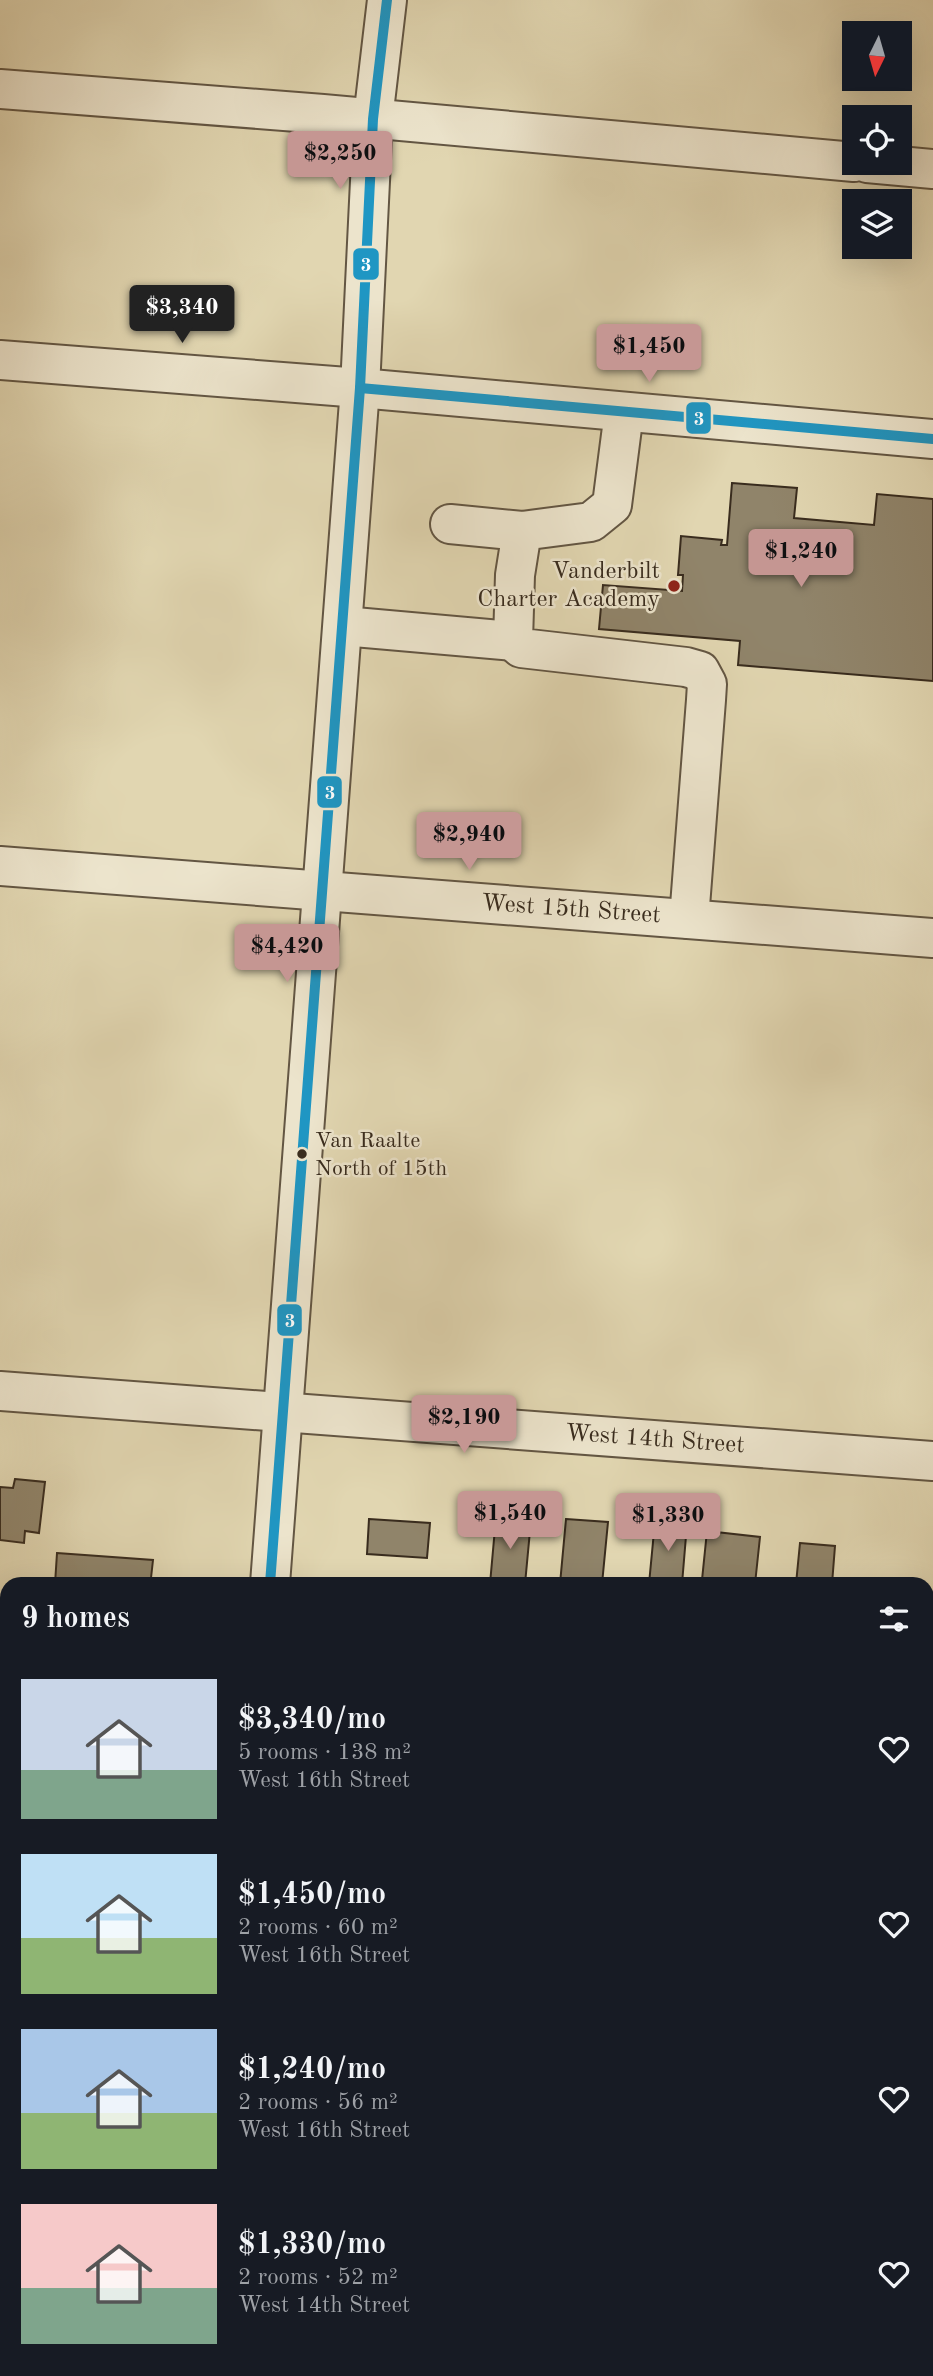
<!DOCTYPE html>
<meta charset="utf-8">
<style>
:root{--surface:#171b24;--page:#242831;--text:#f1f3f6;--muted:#9ea1a6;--accent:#c59692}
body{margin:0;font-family:"Old Standard TT",serif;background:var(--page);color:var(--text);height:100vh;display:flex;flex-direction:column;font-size:26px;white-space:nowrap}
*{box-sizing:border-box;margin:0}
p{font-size:23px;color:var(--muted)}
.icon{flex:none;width:38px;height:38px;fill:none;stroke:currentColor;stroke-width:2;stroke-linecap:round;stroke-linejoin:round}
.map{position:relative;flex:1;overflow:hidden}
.drawer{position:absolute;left:0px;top:1577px;width:934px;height:800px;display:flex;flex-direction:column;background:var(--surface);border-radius:21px 21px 0 0;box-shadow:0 7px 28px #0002}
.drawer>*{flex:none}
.needle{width:46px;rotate:185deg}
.controls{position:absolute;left:842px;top:21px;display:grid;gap:14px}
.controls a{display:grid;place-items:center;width:70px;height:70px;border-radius:0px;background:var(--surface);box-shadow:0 7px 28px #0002;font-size:35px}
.price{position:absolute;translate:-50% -60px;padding:0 16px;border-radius:7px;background:var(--accent);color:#111;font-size:23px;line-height:46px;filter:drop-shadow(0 2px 4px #0008)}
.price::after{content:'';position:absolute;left:50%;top:42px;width:21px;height:16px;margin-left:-10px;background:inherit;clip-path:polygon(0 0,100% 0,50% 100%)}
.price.active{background:#222;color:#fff}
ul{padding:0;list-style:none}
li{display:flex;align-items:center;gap:21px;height:175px;padding:0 21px}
li span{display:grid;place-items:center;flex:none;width:196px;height:140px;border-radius:0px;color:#555}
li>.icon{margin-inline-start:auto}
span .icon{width:84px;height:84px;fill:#fffc;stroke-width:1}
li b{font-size:30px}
h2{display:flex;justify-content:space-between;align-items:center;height:84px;padding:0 21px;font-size:30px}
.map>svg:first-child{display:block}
.building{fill:#90846a;stroke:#392c1e;stroke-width:2}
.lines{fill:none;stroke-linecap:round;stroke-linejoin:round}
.minor-casing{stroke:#635643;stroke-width:42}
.minor{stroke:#ece4cc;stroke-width:38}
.bus-1-casing{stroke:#ece4cc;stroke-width:16}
.bus-1{stroke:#1f96c3;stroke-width:10}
.poi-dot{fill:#8f2418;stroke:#ece4cc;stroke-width:2.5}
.bus-dot{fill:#392c1e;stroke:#ece4cc;stroke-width:2.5}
.labels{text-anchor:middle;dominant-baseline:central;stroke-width:5;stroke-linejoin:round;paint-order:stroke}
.bus-label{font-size:22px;fill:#392c1e;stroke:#ece4cc;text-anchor:start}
.poi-label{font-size:24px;fill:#392c1e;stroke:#ece4cc;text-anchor:end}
.street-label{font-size:24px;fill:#392c1e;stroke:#ece4cc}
.line-badge{stroke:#ece4cc;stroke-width:2.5}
.badge-label{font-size:19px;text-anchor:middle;font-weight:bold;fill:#fff}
</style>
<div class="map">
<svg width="933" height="2376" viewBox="0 0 933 2376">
<rect width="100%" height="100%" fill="#e1d6b1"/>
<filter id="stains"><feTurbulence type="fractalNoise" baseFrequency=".00286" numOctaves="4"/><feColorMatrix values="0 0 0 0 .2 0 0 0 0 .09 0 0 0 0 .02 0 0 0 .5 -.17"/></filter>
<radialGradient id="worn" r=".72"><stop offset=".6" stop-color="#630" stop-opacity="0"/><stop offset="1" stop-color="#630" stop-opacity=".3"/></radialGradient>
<!-- building -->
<g class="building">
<path d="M732 483 797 488 794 518 874 525 877 494 933 499V681L738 665 740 641 599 629 603 585 682 591 683 575H678L681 536 722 540 721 545H727Z"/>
<path d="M15 1479 45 1482 39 1533 25 1531 24 1543 0 1540V1487L13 1488Z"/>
<path d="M496 1517 531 1520 525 1584H490Z"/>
<path d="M369 1519 430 1523 427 1558 367 1554Z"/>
<path d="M566 1519 608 1522 602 1584H560Z"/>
<path d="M655 1521 687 1524 682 1584H649Z"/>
<path d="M707 1531 760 1537 755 1584 702 1580Z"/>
<path d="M800 1543 835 1546 832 1584H796Z"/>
<path d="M57 1553 153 1560 151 1578 177 1581V1584H55Z"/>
<path d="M0 1664H7V1844L0 1843Z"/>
<path d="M287 2370H379L378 2376H286Z"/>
<path d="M430 2370H474V2376H429Z"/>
<path d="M502 2370H547V2373L541 2372 540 2376H502Z"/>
<path d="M563 2370H612V2376H562Z"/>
<path d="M666 2370H712L711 2376H665Z"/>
<path d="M750 2370H790L789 2376H749Z"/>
</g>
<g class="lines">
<!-- minor casing -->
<g class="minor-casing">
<g id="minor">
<path d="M0 89 323 114 854 162"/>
<path d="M867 163 933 169"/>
<path d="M0 360 360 388 933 439"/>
<path d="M624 412 612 505 591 522 522 531 515 575 513 641 521 648 686 667 700 671 707 684 706 700 689 919"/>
<path d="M450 524 522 531"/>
<path d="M343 626 513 641"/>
<path d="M0 866 933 938"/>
<path d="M0 1391 933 1461"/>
<path d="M270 1584 360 388 373 119 387 0"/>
<path d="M0 1917 7 1918"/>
<path d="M928 1989H933"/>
<path d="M213 2376V2370"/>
</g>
</g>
<!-- minor -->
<use href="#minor" class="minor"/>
<!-- bus-1 casing -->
<g class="bus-1-casing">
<g id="bus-1">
<path d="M360 388 933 439"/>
<path d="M270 1584 360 388 373 119 387 0"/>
</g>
</g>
<!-- bus-1 -->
<use href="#bus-1" class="bus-1"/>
</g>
<!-- markers -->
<circle class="poi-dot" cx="674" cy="586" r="7"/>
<circle class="bus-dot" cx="302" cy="1154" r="6"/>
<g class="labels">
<!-- bus labels -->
<g class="bus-label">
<text x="315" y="1141">Van Raalte<tspan x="315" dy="28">North of 15th</tspan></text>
</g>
<!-- poi labels -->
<g class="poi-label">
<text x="660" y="572">Vanderbilt<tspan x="660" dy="28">Charter Academy</tspan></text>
</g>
<!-- street labels -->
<g class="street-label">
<text transform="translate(571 910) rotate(4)">West 15th Street</text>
<text transform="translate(655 1440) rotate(4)">West 14th Street</text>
</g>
</g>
<g class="line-badge">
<rect x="352" y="247" width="28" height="34" rx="7" fill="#1f96c3"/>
<rect x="685" y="401" width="27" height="34" rx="7" fill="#1f96c3"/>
<rect x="316" y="775" width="27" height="34" rx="7" fill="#1f96c3"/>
<rect x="276" y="1303" width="27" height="34" rx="7" fill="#1f96c3"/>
</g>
<g class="badge-label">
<text x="366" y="271">3</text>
<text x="699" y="425">3</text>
<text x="330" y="799">3</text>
<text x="290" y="1327">3</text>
</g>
<rect width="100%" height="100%" filter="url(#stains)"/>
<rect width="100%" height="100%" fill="url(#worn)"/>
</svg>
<div class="controls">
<a><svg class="needle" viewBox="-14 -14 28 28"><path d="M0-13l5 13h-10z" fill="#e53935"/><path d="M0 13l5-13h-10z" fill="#9ea1a6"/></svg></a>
<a><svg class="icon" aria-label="locate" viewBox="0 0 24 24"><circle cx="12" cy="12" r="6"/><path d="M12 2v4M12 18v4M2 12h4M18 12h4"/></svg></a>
<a><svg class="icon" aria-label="layers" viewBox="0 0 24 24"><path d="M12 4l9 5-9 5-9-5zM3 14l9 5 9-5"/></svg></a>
</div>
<b class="price" style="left:340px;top:191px">$2,250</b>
<b class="price active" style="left:182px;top:345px">$3,340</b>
<b class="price" style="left:649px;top:384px">$1,450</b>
<b class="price" style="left:801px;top:589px">$1,240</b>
<b class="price" style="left:469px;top:872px">$2,940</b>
<b class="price" style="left:287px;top:984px">$4,420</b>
<b class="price" style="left:464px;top:1455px">$2,190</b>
<b class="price" style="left:510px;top:1551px">$1,540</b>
<b class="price" style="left:668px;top:1553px">$1,330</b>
<section class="drawer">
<h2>9 homes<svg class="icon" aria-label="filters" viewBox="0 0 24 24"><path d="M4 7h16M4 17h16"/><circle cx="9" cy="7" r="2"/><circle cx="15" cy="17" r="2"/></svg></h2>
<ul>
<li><span style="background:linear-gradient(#c9d6e8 65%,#7fa58c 0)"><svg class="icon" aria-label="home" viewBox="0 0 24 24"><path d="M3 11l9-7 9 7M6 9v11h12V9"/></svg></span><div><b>$3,340/mo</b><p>5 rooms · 138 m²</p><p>West 16th Street</p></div><svg class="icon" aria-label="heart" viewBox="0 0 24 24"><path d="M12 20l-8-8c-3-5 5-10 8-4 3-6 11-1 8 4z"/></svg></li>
<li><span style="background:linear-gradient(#bfe0f5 60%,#8fb573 0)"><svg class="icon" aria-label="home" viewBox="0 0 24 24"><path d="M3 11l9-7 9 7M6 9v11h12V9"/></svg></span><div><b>$1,450/mo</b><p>2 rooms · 60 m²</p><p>West 16th Street</p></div><svg class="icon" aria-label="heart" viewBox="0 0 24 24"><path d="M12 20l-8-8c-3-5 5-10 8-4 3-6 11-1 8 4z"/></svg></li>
<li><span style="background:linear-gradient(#a9c7e8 60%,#8fb573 0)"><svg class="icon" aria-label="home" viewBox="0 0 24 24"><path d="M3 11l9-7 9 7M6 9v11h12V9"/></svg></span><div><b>$1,240/mo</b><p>2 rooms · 56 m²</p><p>West 16th Street</p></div><svg class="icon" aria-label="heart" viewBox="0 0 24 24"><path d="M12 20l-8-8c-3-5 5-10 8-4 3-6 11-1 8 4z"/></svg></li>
<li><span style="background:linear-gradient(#f6c9c9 60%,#7fa58c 0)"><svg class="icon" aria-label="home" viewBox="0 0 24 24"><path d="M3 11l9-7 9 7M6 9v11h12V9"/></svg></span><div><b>$1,330/mo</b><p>2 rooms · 52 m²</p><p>West 14th Street</p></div><svg class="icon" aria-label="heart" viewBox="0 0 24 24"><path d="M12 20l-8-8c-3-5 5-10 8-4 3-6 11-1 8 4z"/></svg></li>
</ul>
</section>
</div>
